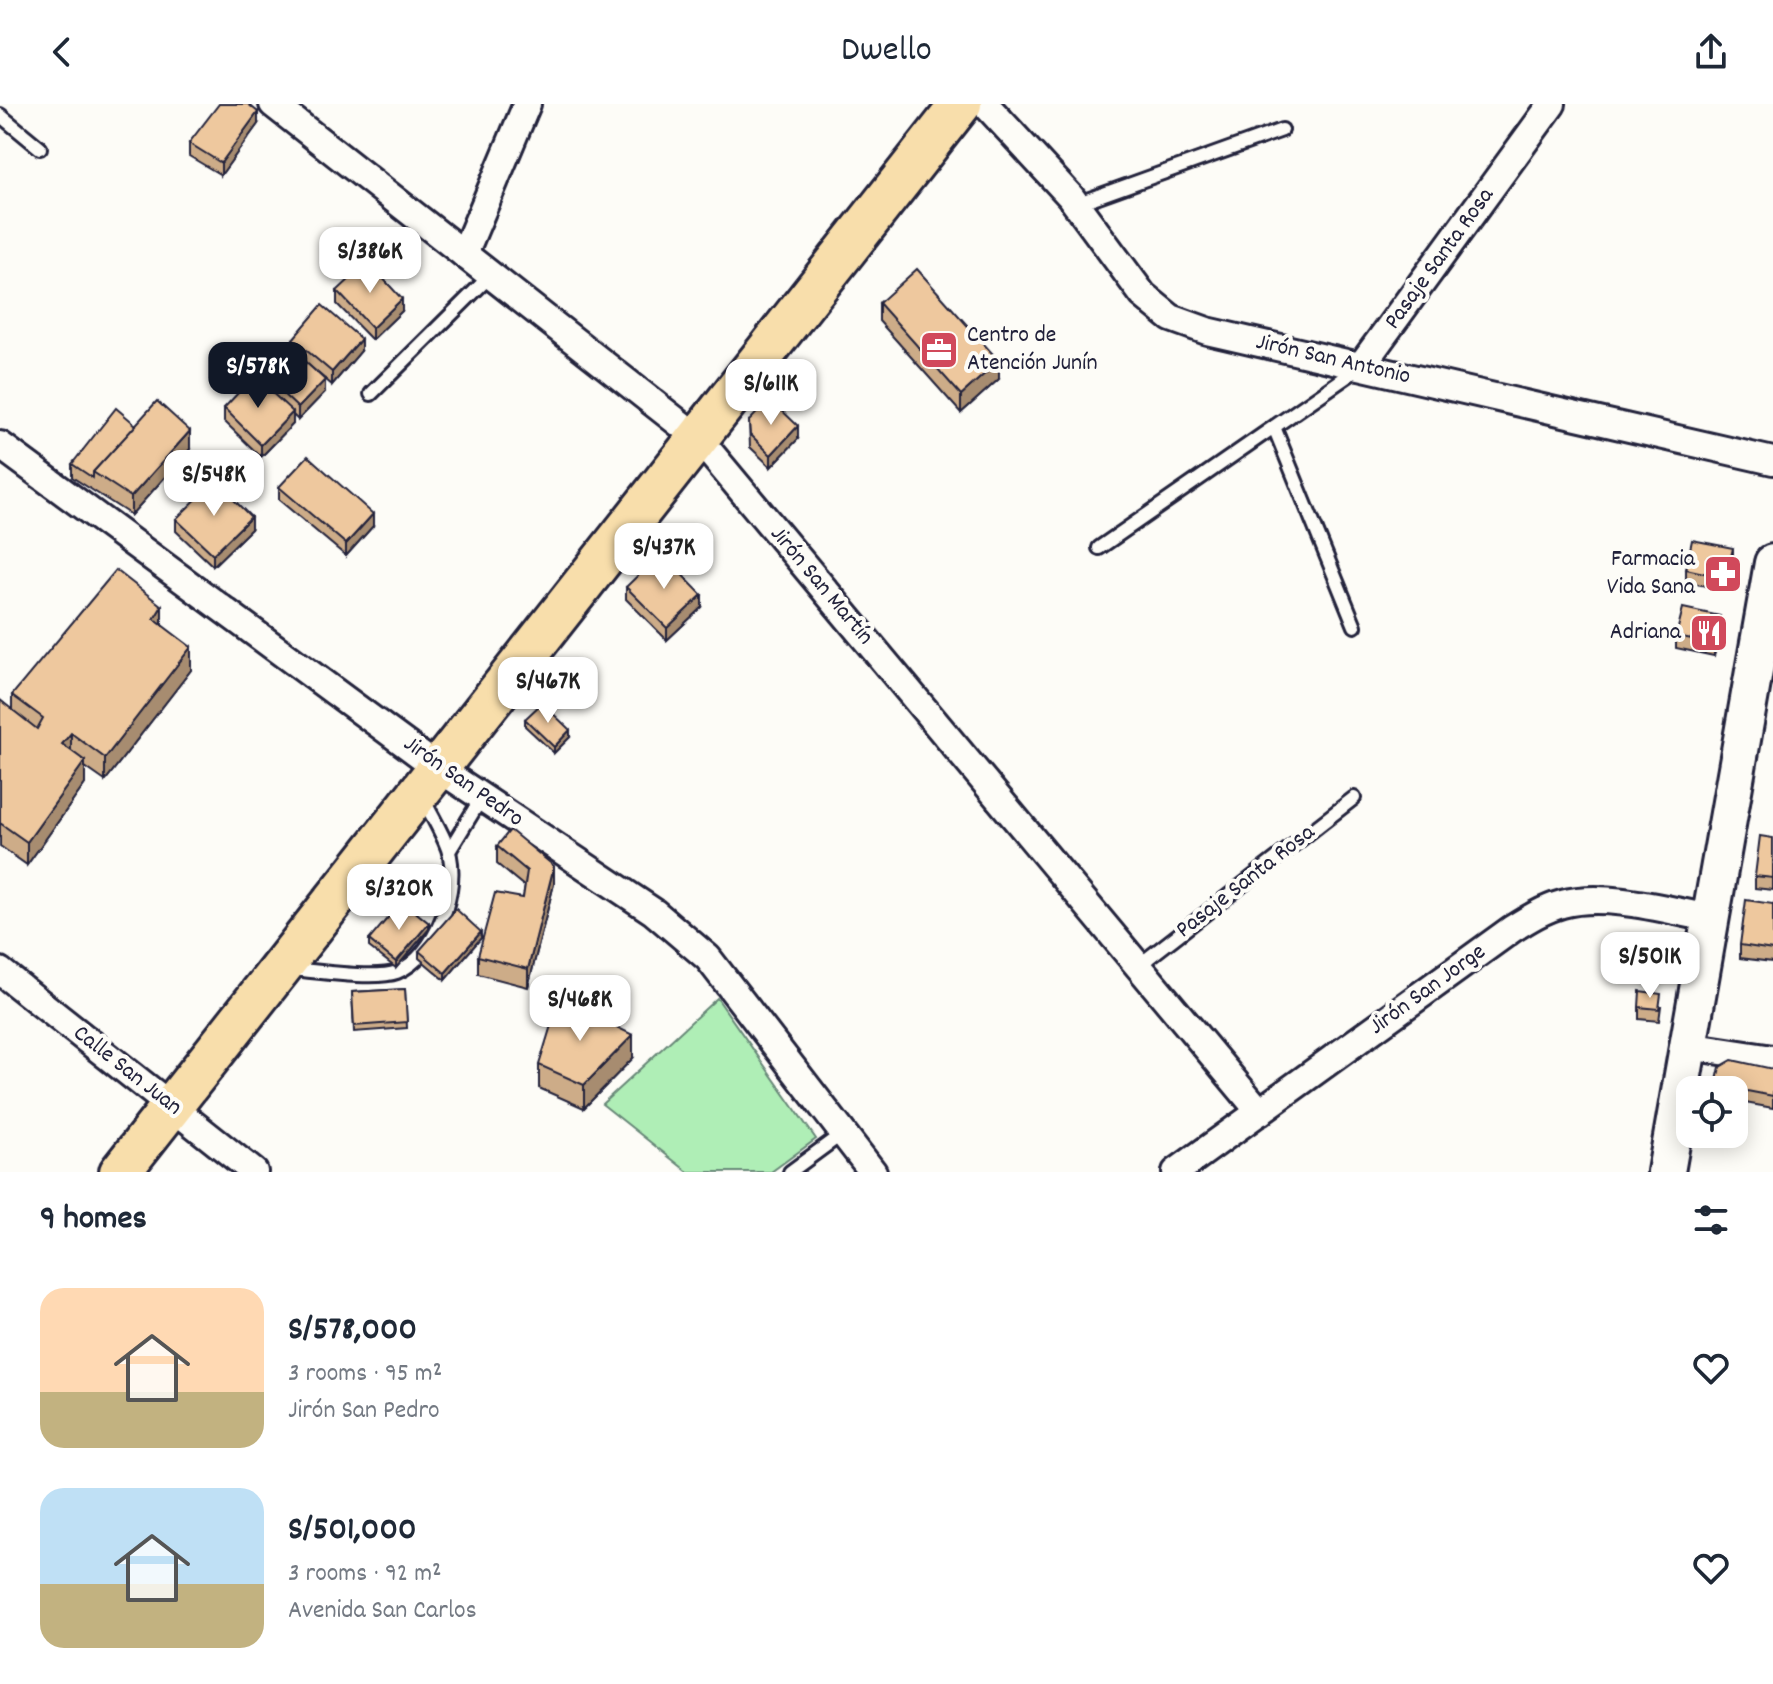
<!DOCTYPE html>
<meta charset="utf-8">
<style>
:root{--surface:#fff;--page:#f2f2f3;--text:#1f2937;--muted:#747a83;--accent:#111827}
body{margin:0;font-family:Dekko,sans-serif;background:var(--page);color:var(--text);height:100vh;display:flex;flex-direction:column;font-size:30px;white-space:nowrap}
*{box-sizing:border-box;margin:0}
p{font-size:26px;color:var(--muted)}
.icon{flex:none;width:44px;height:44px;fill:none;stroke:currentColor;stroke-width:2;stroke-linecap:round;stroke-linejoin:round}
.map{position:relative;height:1068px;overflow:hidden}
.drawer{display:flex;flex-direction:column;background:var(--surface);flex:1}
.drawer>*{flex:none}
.controls{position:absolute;left:1676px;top:972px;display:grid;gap:16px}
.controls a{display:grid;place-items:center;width:72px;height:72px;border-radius:16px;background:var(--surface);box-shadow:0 4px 20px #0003;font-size:40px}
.price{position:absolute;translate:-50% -68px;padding:0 18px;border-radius:16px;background:#fff;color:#222;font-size:26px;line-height:52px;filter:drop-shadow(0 2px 4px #0008)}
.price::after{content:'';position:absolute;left:50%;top:48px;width:24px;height:18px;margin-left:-12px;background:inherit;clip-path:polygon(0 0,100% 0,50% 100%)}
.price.current{background:var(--accent);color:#fff}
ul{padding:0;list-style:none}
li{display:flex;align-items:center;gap:24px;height:200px;padding:0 40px}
li span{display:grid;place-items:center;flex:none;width:224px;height:160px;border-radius:24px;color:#555}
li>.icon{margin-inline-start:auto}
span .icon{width:96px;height:96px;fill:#fffc;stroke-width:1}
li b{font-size:34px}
h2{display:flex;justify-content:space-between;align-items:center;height:96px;padding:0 40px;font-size:34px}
header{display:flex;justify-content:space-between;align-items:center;height:104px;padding:0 40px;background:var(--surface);font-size:36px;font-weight:600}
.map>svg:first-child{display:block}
.green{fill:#afeeb6;stroke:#688878;stroke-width:2}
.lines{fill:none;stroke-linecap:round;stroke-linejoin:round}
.lane-casing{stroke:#22223b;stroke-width:18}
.street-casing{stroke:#22223b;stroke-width:32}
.secondary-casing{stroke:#22223b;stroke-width:42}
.primary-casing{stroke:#22223b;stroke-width:46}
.lane{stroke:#fdfcf7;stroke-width:12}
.street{stroke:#fdfcf7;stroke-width:26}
.secondary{stroke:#fdfcf7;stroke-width:36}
.primary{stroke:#f8deab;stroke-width:40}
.wall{fill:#cdac88;stroke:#22223b;stroke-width:2}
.shaded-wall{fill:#a78c6f;stroke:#22223b;stroke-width:2}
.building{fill:#eec89e;stroke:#22223b;stroke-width:2}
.labels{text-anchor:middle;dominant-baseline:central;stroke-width:8;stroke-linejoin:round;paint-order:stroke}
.street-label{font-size:24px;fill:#22223b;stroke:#fdfcf7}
.poi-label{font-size:24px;fill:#22223b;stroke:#fdfcf7;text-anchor:end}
</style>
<header><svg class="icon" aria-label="back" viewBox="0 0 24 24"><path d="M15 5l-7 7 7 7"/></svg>Dwello<svg class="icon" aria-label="share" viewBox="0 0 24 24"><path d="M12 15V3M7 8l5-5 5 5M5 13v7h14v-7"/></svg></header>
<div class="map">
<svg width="1773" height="1068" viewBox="0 0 1773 1068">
<rect width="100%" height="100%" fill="#fdfcf7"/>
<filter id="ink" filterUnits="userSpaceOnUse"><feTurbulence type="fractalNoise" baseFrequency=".0125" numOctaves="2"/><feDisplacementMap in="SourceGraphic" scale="16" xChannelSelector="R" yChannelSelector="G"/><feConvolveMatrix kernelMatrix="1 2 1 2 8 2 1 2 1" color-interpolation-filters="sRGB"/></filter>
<g filter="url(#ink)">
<!-- green -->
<path class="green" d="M717 894 816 1035 771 1068H688L602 1000Z"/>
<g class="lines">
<!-- lane casing -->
<g class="lane-casing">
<g id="lane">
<path d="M0 11 40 44"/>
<path d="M1076 100 1282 26"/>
<path d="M371 290 491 171"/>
<path d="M1274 323 1355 522"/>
<path d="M1099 444 1359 264"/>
<path d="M449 747 482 693"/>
<path d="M1138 862 1354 694"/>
<path d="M291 865C315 867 376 876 397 868 436 853 461 783 448 745 442 728 431 711 423 694"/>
<path d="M790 1068 843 1029"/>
</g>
</g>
<!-- street casing -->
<g class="street-casing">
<g id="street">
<path d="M273 0 698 334 1260 1008"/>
<path d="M985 0 1070 92 1143 191 1171 214 1207 227 1773 357"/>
<path d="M464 150 527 0"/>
<path d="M1361 262 1552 0"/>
<path d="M0 341 438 664 654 808 708 854 873 1068"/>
<path d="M0 867 254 1068"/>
<path d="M1688 942 1773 955"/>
<path d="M1176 1068 1512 825C1528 815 1544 805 1562 800 1605 788 1667 806 1710 814"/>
</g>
</g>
<!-- secondary casing -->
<g class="secondary-casing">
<path id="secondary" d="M1666 1068 1773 459"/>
</g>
<!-- primary casing -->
<g class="primary-casing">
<path id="primary" d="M120 1068 961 0"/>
</g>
<!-- lane -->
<use href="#lane" class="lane"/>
<!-- street -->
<use href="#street" class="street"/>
<!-- secondary -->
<use href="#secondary" class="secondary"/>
<!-- primary -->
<use href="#primary" class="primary"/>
</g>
<!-- wall -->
<g class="wall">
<path d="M258 20 221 71 189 52V39Z"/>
<path d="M337 187 402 207 372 236 337 200Z"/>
<path d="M879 199 999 275 961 309 879 217Z"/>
<path d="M293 235 361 247 332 281 305 258 325 288 298 316 293 311V320L261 353 224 317V304L263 280V271L293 246Z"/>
<path d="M749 317 798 335 771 363 750 343Z"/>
<path d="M136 321 190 345 131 411 72 373V360Z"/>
<path d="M279 383 373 422 346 452 279 396Z"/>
<path d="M176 415 251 425 213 462 176 427Z"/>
<path d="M1733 457 1726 486 1686 478V465Z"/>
<path d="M626 483 702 503 667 536 626 495Z"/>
<path d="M162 521 191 566 105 677 85 663V680L27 761 0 742V596L12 606V591Z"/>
<path d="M1720 524 1714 552 1676 544V532Z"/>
<path d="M525 615 570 633 554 649 525 622Z"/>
<path d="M1773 734V786L1755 784V772Z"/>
<path d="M497 742 554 780 528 883 478 870V852L523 794 525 783 497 760Z"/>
<path d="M1773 800V858L1740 854V841Z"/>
<path d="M429 825 396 864 369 843V836Z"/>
<path d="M481 834 445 876 419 854V847Z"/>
<path d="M405 885 407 924 354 928 352 888Z"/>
<path d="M1661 902 1659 917 1639 915V903Z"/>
<path d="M633 954 584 1004 539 984V961Z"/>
<path d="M1773 965V1004L1734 997V986H1716V981Z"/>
</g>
<!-- shaded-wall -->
<g class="shaded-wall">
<path d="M258 8V20L221 71V59Z"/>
<path d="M402 195V207L372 236V224Z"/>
<path d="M361 235V247L332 281V268Z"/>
<path d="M999 257V275L961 309V291Z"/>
<path d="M325 276V288L298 316V304Z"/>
<path d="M293 308V320L261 353V341Z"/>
<path d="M798 322V335L771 363V351Z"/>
<path d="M190 327V345L131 411V393Z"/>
<path d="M373 410V422L346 452V440Z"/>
<path d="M251 413V425L213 462V450Z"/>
<path d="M1733 444V457L1726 486V474Z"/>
<path d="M702 491V503L667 536V524Z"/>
<path d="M162 502V525L154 515Z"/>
<path d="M1720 512V524L1714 552V539Z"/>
<path d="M191 543V566L105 677V654Z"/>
<path d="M570 626V633L554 649V643Z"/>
<path d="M71 629V652L62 640Z"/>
<path d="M85 657V680L27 761V738Z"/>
<path d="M554 762V780L528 883V865Z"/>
<path d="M429 819V825L396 864V858Z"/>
<path d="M481 828V834L445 876V869Z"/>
<path d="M633 931V954L584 1004V981Z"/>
</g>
<!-- building -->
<g class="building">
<path d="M219 0H248L258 8 221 59 189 39Z"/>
<path d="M368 158 402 195 372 224 337 187Z"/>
<path d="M917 165 999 257 961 291 879 199Z"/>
<path d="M322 201 361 235 332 268 293 235Z"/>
<path d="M289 243 325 276 298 304 263 271Z"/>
<path d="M254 272 293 308 261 341 224 304Z"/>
<path d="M770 295 798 322 771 351 750 330 749 317Z"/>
<path d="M157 297 190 327 131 393 93 368Z"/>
<path d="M116 304 136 321 93 368V374L72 360Z"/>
<path d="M308 352 373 410 346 440 279 383Z"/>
<path d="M215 377 251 413 213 450 176 415Z"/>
<path d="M1692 436 1733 444 1726 474 1686 465Z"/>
<path d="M661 449 702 491 667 524 626 483Z"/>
<path d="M116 466 162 502 154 515 191 543 105 654 71 629 62 640 85 657 27 738 0 719V596L37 625 43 614 12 591Z"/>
<path d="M1683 504 1720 512 1714 539 1676 532Z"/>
<path d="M542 599 570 626 554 643 525 615Z"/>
<path d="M510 726 554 762 528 865 478 852 495 789 523 794 527 767 497 742Z"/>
<path d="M1760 732 1773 734V774L1755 772Z"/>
<path d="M1746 796 1773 800V846L1740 841Z"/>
<path d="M402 797 429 819 396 858 369 836Z"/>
<path d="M456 805 481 828 445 869 419 847Z"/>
<path d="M405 885 407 918 354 922 352 888Z"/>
<path d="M1640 887 1661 890 1659 905 1639 903Z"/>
<path d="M559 895 633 931 584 981 539 961Z"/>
<path d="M1732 956 1773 965V992L1716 981 1720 963Z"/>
</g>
</g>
<!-- icons -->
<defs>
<g id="office-square" transform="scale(2)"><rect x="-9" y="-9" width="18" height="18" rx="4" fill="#d1495b" stroke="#fdfcf7"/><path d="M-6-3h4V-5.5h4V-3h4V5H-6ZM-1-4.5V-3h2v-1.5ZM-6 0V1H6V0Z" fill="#fff"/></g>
<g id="pharmacy-square" transform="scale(2)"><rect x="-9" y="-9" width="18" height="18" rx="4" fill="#d1495b" stroke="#fdfcf7"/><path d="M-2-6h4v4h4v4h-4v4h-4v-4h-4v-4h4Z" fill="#fff"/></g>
<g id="restaurant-square" transform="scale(2)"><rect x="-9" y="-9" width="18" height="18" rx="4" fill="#d1495b" stroke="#fdfcf7"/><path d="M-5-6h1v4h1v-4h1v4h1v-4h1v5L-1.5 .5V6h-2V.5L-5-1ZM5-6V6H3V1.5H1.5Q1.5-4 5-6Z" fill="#fff"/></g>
</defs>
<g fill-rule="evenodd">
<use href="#office-square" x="939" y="246"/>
<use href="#pharmacy-square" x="1723" y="470"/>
<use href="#restaurant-square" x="1709" y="529"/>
</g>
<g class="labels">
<!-- street labels -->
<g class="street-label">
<text transform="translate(1440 155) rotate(-54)">Pasaje Santa Rosa</text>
<text transform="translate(1333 256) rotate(13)">Jirón San Antonio</text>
<text transform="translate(821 482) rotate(50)">Jirón San Martín</text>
<text transform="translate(463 678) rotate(35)">Jirón San Pedro</text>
<text transform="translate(1246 778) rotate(-38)">Pasaje Santa Rosa</text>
<text transform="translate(1428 886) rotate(-36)">Jirón San Jorge</text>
<text transform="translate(127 967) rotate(38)">Calle San Juan</text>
</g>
<!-- poi labels -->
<g class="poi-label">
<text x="967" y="232" text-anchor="start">Centro de<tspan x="967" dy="28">Atención Junín</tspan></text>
<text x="1695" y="456">Farmacia<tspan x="1695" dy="28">Vida Sana</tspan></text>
<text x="1681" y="529">Adriana</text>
</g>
</g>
</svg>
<div class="controls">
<a><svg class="icon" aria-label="locate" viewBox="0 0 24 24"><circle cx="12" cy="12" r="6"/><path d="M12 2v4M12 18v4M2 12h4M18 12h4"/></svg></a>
</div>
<b class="price" style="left:370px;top:191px">S/386K</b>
<b class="price current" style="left:258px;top:306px">S/578K</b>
<b class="price" style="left:771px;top:323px">S/611K</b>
<b class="price" style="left:214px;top:414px">S/548K</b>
<b class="price" style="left:664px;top:487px">S/437K</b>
<b class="price" style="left:548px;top:621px">S/467K</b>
<b class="price" style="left:399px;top:828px">S/320K</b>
<b class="price" style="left:1650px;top:896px">S/501K</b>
<b class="price" style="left:580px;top:939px">S/468K</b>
</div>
<section class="drawer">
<h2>9 homes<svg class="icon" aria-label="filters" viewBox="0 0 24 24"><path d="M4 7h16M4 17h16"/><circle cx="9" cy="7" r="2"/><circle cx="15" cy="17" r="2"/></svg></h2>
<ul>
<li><span style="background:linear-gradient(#ffd9b3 65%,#c2b280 0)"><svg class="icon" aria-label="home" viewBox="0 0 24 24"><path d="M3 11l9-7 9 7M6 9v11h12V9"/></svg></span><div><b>S/578,000</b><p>3 rooms · 95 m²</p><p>Jirón San Pedro</p></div><svg class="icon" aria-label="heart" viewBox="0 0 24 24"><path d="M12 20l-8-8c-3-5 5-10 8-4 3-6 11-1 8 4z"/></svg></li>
<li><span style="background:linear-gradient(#bfe0f5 60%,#c2b280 0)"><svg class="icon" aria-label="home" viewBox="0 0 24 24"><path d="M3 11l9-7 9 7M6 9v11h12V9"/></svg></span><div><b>S/501,000</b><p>3 rooms · 92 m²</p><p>Avenida San Carlos</p></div><svg class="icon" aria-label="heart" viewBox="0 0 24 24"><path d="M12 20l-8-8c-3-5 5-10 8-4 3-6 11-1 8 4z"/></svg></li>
</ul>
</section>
